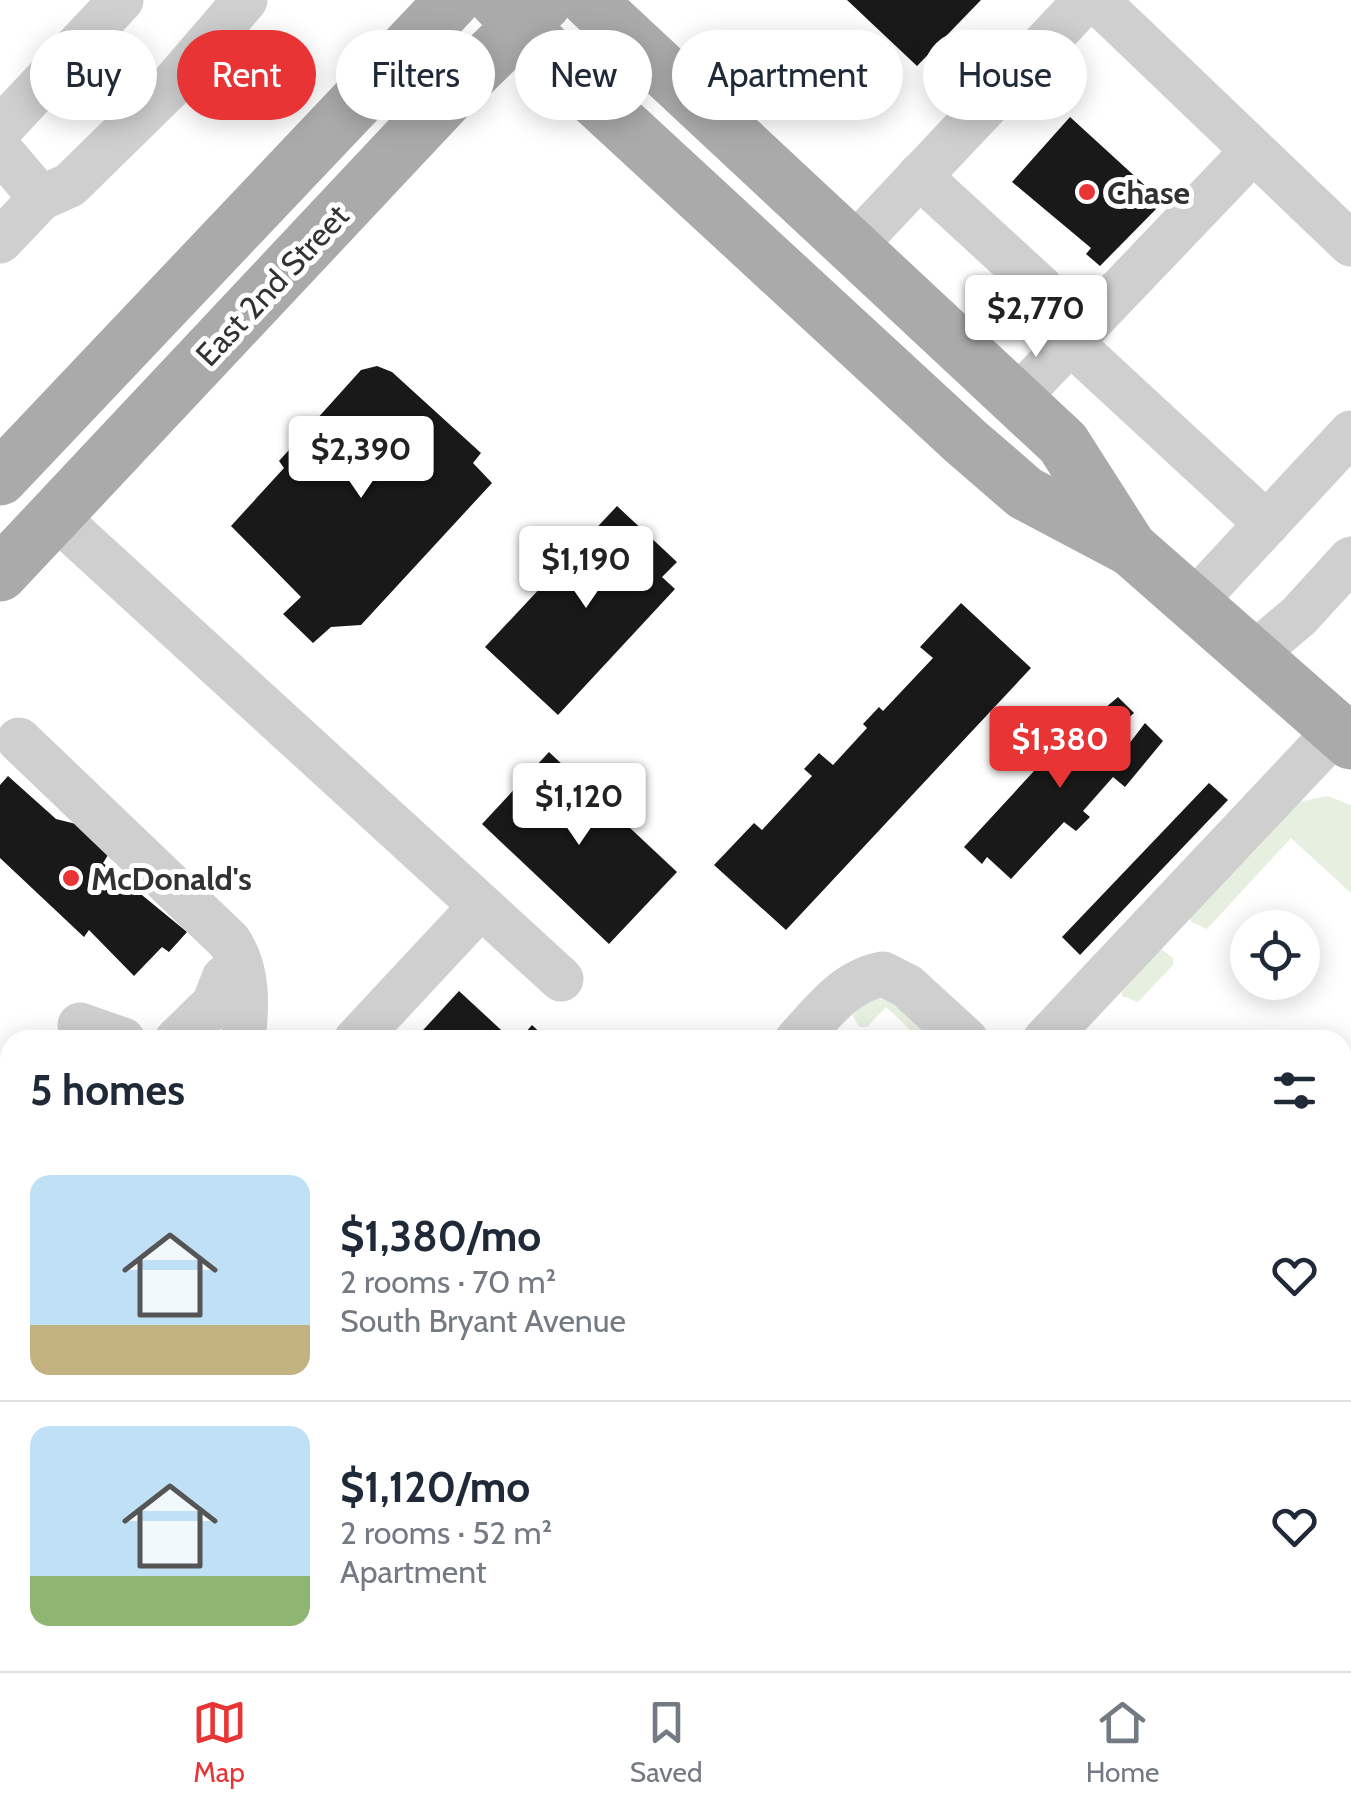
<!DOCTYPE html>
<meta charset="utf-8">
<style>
:root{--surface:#fff;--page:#f2f2f3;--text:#1f2937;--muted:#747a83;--line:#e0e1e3;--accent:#e93435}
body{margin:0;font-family:Cabin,sans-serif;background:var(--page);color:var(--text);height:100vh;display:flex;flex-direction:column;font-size:38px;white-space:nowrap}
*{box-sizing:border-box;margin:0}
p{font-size:32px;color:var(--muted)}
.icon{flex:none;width:55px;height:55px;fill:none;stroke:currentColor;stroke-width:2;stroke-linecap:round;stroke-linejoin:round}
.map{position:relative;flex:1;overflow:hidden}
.details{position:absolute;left:0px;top:1030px;width:1352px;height:642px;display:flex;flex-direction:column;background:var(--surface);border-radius:30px 30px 0 0;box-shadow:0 5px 25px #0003}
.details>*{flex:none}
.guide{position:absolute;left:30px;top:30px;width:1292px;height:90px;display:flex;gap:20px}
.tools{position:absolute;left:1230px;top:910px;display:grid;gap:20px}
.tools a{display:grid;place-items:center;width:90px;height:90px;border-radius:50%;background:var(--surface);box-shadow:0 5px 25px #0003;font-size:50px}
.price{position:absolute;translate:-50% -85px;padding:0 22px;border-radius:10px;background:#fff;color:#222;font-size:32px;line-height:65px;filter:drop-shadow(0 2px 5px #0008)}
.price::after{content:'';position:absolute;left:50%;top:60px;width:30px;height:22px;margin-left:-15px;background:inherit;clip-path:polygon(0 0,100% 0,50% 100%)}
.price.current{background:var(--accent);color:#fff}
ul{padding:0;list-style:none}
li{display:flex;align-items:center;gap:30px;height:250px;padding:0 30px}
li+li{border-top:2px solid var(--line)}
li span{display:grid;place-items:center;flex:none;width:280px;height:200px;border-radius:20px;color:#555}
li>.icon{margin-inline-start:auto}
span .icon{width:120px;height:120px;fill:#fffc;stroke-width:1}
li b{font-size:42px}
h2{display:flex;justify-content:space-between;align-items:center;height:120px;padding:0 30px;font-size:42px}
.tag{padding:0 35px;border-radius:45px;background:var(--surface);box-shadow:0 5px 25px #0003;font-size:35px;line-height:90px}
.tag.current{background:var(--accent);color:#fff}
.tab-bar{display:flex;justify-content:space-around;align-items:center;height:140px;border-top:2px solid var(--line);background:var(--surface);font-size:28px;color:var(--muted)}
.tab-bar a{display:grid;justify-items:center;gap:5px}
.tab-bar .current{color:var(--accent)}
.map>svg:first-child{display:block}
.green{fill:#e7efe1}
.building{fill:#191919}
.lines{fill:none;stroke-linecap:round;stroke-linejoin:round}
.minor{stroke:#cfcfcf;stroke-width:45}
.major{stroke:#aaa;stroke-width:55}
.poi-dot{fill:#e93435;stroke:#fff;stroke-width:4}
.labels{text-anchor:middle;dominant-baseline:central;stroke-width:10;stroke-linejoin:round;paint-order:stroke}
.poi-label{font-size:32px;font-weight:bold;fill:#323232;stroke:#fff;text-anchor:start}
.street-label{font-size:32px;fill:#323232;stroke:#fff}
</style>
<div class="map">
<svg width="1351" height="1671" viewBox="0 0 1351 1671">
<rect width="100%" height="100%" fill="#fff"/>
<!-- green -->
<g class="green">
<path d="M1328 796 1351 805V893L1291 838 1207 929 1191 922 1190 918 1298 802Z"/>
<path d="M1161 949 1173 958V965L1138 1002 1122 996V988Z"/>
<path d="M876 998 896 1003 936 1040H921L886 1007 867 1027H859L851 1012Z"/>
<path d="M522 1663H582L591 1671H531Z"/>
<path d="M645 1663H705L714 1671H653Z"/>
<path d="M955 1663 1041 1662V1663L1032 1671H962Z"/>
</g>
<!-- building -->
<g class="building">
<path d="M847 0H981L917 66Z"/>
<path d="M1070 117 1163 202 1100 266 1086 254 1091 248 1012 182Z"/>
<path d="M377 366 392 372 481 453 473 463 492 483 361 625 331 627 313 643 283 614 301 597 231 526 284 468 279 461 361 370Z"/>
<path d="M617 506 677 562 662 577 675 589 558 715 485 647Z"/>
<path d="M961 603 1031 668 786 930 714 865 754 823 762 830 812 776 804 769 819 753 833 765 867 728 863 724 879 707 883 711 933 658 920 647Z"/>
<path d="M1118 697 1134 713 1090 752 1109 770 1145 723 1163 741 1125 787 1113 777 1083 811 1090 817 1076 831 1064 822 1011 879 987 857 982 864 964 847 1046 758Z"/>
<path d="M549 752 677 872 609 944 482 824Z"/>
<path d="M8 776 56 819 76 824 108 855 103 863 187 932 169 952 162 947 134 976 89 930 84 937 0 858V785Z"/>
<path d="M1209 783 1228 800 1080 955 1062 937Z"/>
<path d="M459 991 512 1040H414Z"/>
<path d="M532 1025 548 1040H519Z"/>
<path d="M1351 1527V1671H1256L1264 1662H1342V1537Z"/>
</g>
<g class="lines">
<!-- minor -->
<g class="minor">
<path d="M1096 0 1351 244"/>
<path d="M0 129 121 0"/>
<path d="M0 150 41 198 0 241"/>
<path d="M919 176 1040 287 1058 309 1083 354 1267 524"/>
<path d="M41 198 70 185 173 84 245 0"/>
<path d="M851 249 1086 0"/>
<path d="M1016 399 1253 151"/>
<path d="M56 517 561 979"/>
<path d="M1193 603 1351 433"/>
<path d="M1254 654 1299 616 1351 559"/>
<path d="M19 740 229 941C249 970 247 1006 243 1040"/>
<path d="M80 1025 123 1040"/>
<path d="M177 1040 214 1004 224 978"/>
<path d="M356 1040 481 906"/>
<path d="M797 1040C823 1012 845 981 883 974L907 986 966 1040"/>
<path d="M1045 1040 1338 729"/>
<path d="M0 1127 10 1136"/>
<path d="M0 1426 10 1415"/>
<path d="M1342 1446 1351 1437"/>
<path d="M612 1662 622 1671"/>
<path d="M1094 1671 1113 1662"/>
</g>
<!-- major -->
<g class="major">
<path d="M496 0 587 92 966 442 1025 493 1127 547"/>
<path d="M588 0 1063 443 1130 548 1351 742"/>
<path d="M0 478 453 0"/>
<path d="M0 574 448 97 545 2"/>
</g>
</g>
<!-- markers -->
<g class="poi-dot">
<circle cx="1087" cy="192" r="10"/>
<circle cx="71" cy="878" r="10"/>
</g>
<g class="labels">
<!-- poi labels -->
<g class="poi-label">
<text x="1107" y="192">Chase</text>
<text x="91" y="878">McDonald's</text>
</g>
<!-- street labels -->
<g class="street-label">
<text transform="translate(272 285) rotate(-47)">East 2nd Street</text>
</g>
</g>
</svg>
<div class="tools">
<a><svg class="icon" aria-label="locate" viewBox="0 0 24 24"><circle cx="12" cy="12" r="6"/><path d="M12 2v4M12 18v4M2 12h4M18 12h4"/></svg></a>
</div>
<b class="price" style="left:1036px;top:360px">$2,770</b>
<b class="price" style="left:361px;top:501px">$2,390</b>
<b class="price" style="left:586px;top:611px">$1,190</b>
<b class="price current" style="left:1060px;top:791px">$1,380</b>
<b class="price" style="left:579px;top:848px">$1,120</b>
<div class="guide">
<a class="tag">Buy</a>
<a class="tag current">Rent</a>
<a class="tag">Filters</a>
<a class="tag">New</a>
<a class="tag">Apartment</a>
<a class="tag">House</a>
</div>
<section class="details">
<h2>5 homes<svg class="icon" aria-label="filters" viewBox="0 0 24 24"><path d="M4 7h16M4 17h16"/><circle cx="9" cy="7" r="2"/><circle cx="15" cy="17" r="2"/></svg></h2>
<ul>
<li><span style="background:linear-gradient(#bfe0f5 75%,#c2b280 0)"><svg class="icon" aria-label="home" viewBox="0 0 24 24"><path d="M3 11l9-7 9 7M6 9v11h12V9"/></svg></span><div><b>$1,380/mo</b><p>2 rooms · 70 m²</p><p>South Bryant Avenue</p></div><svg class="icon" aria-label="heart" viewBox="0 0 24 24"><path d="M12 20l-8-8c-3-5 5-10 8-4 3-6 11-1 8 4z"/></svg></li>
<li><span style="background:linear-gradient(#bfe0f5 75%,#8fb573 0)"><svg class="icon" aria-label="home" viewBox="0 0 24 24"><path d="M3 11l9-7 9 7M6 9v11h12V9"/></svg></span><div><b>$1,120/mo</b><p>2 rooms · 52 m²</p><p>Apartment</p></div><svg class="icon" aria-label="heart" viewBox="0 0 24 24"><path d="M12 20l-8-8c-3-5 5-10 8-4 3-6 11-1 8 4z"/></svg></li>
</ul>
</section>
</div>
<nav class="tab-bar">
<a class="current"><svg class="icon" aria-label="map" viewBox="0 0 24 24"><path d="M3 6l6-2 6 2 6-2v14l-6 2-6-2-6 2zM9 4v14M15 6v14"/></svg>Map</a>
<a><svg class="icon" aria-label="saved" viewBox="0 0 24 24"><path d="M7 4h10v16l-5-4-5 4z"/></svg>Saved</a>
<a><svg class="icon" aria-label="home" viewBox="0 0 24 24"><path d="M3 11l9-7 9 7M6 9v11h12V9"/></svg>Home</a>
</nav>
